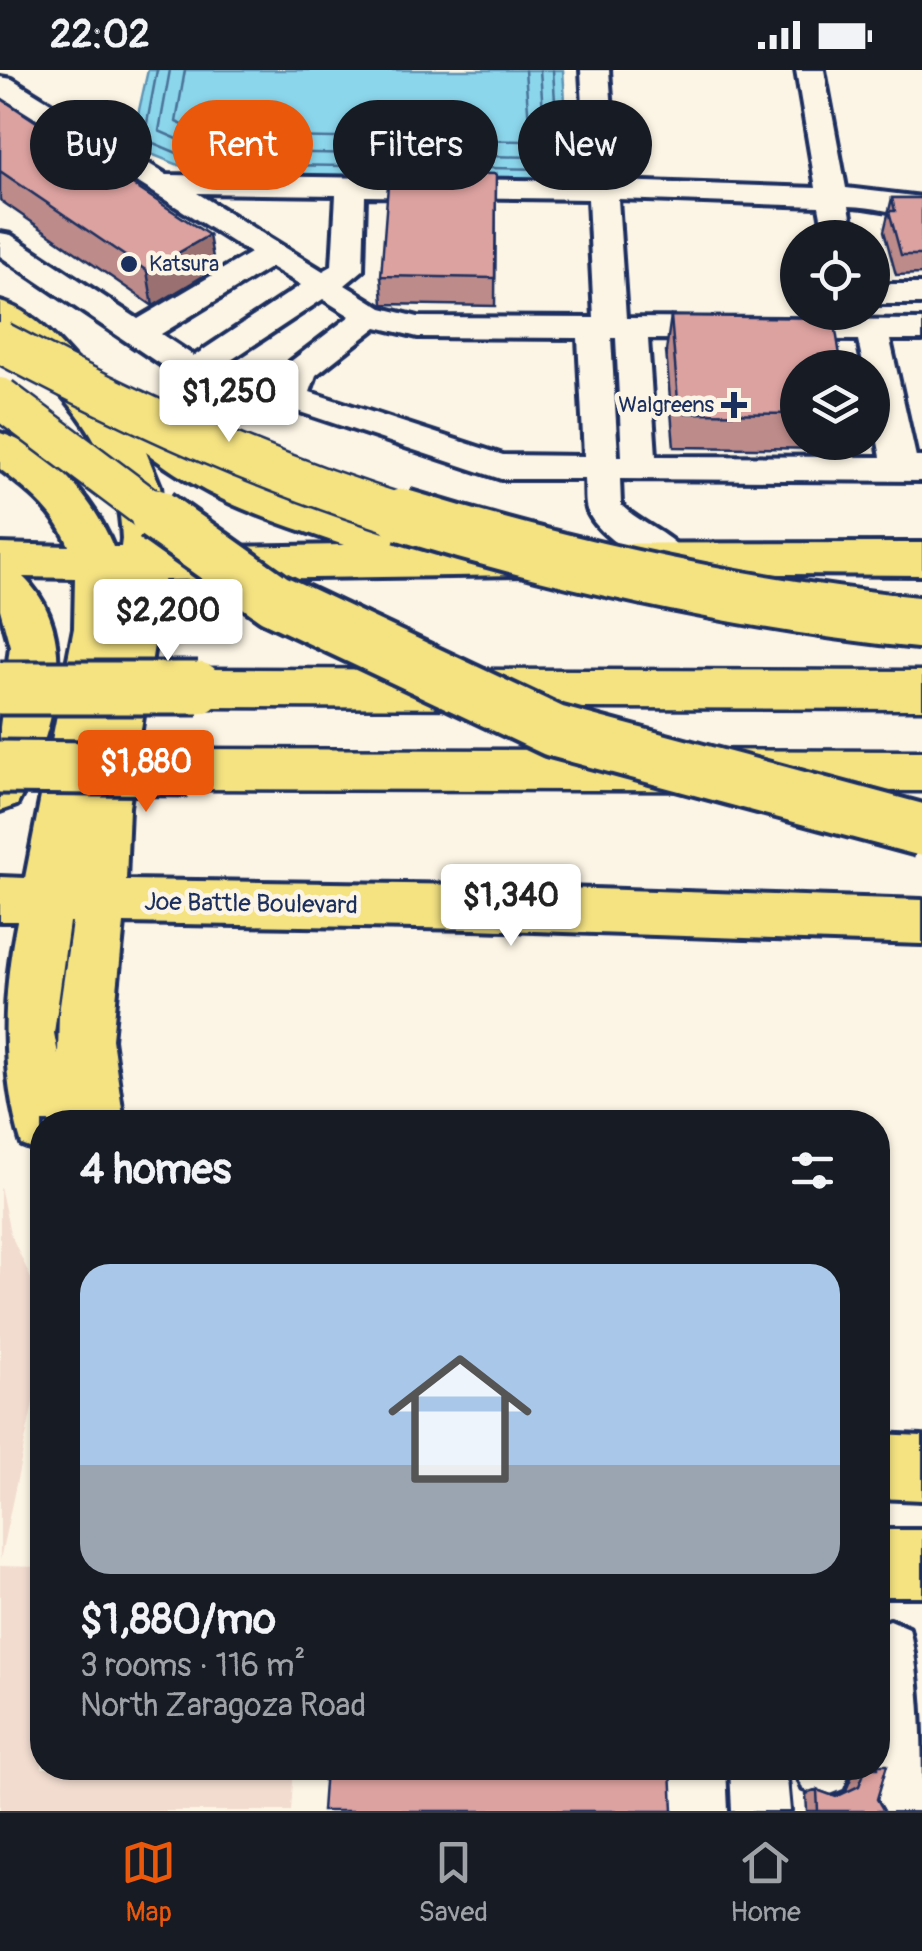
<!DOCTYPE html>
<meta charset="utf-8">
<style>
:root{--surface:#171b24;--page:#242831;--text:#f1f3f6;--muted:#9ea1a6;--line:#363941;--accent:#ea580c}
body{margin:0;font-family:Pangolin,sans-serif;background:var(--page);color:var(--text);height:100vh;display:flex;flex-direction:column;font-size:38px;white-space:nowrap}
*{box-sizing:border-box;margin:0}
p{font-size:32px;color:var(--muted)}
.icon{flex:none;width:55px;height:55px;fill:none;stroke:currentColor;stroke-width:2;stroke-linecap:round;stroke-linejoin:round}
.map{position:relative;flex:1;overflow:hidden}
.panel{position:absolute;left:30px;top:1040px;width:860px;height:670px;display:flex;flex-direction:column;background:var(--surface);border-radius:40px;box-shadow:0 2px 8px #0004}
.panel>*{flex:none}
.banner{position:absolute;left:30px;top:30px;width:862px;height:90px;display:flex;gap:20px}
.controls{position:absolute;left:780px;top:150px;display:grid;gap:20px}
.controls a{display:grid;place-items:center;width:110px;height:110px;border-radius:50%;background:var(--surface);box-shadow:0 2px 8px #0004;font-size:50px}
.price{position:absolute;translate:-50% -85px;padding:0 22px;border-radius:10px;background:#fff;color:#222;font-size:32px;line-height:65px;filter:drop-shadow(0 2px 5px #0008)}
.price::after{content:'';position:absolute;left:50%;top:60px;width:30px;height:22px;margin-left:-15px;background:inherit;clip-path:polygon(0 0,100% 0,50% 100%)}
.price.selected{background:var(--accent);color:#fff}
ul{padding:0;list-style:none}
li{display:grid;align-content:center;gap:20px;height:530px;padding:0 50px}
li span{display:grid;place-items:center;height:310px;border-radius:30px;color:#555}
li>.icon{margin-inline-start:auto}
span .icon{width:180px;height:180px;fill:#fffc;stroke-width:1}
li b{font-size:42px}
h2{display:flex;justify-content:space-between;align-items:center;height:120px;padding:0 50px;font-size:42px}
.chip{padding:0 35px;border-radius:45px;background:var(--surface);box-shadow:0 2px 8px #0004;font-size:35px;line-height:90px}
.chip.selected{background:var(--accent);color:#fff}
.status{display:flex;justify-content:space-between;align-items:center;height:70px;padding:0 50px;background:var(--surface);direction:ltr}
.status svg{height:28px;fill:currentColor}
.menu{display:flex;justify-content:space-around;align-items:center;height:140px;border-top:2px solid var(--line);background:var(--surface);font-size:28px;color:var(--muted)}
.menu a{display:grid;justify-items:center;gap:5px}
.menu .selected{color:var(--accent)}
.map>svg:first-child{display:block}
.built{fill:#f2dcd0}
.water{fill:#8cd6ec;stroke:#5f93b3;stroke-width:2.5}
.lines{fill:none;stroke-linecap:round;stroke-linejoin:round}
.shore{stroke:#487297;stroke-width:2.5}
.minor-casing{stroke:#1b2f5e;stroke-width:8}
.major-casing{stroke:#1b2f5e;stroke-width:8}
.highway-casing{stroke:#1b2f5e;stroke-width:7}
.minor{fill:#fcf5e5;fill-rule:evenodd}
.major{fill:#f5e382;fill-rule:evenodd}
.highway{fill:#f5e382;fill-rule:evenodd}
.highway-bridge-far1-casing{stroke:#1b2f5e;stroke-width:45;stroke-linecap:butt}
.highway-bridge-casing{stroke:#1b2f5e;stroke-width:59;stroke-linecap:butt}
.highway-bridge-far1{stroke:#f5e382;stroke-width:40}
.highway-bridge{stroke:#f5e382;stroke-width:51}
.wall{fill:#bd8b8a;stroke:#1b2f5e;stroke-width:2.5}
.shaded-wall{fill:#9a7170;stroke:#1b2f5e;stroke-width:2.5}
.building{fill:#dca2a0;stroke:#1b2f5e;stroke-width:2.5}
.poi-dot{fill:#1b2f5e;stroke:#fcf5e5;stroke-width:4}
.labels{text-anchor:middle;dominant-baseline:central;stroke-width:9;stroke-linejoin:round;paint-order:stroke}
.far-poi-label{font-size:22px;fill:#1b2f5e;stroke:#fcf5e5;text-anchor:start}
.street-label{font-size:25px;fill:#1b2f5e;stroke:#fcf5e5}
</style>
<div class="status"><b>22:02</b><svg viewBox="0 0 49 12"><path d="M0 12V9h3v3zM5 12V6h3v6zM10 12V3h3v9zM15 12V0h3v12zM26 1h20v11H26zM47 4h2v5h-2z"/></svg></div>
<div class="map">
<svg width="922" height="1741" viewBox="0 0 922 1741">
<rect width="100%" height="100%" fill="#fcf5e5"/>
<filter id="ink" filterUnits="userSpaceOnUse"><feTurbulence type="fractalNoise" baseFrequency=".01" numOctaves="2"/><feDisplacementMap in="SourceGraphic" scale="20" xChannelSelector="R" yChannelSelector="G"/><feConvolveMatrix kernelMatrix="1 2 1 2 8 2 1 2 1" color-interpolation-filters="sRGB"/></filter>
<g filter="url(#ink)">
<!-- built -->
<g class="built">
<path d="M0 1116 10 1163 42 1232V1291L0 1490Z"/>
<path d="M0 1496 42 1497V1698H294L291 1741H0Z"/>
</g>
<!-- water -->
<path class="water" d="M148 0H563L570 110 201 104 131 76Z"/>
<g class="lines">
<!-- shore -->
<g class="shore">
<path d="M157 0 144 69 203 94 554 99 559 95 553 0"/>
<path d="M170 0 159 61 205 81 541 87 546 82 540 0"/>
<path d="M185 0 176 52 208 66 525 71 530 67 525 0"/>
</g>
<!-- minor casing -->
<g class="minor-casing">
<g id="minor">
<path d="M581 0H609L617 111 816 118 796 0H824L846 118 922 127V145C896 145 874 136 849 136L855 168H825L819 136 618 129 626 248 922 250V270H890L916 387H922V411L620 409 621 435C640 454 674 465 687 487L682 496 669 500C643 492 600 468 588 442 584 433 586 420 585 409H501L282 336 185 311 0 186V163L11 165 138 249 250 183 0 26V7L12 9 167 105 587 111ZM197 123 336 125 332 196 323 201ZM365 126 588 129 594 248 418 247 382 238 345 215 363 200ZM271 197 301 215 194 286 161 264ZM323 229 350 246 290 292 280 313 219 298ZM377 257 418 267 578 268 584 386 503 385 310 322 316 305ZM611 268H616L622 386H618ZM648 269 858 270 864 298H872V342L881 387 656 386Z"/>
<rect x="872" y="214" width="50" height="20"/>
<path d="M890 1550 909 1558C922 1613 922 1682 922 1741H871L868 1734 878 1705V1555Z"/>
<path d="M730 1698H786L790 1741H732Z"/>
<path d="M795 1698H851V1699L843 1719 823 1727 803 1719Z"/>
</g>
</g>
<!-- major casing -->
<g class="major-casing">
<g id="major">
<path d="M0 232C40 242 75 291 101 320 128 313 180 368 203 383 264 423 336 440 404 463L410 474 922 473V505L669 503 164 510 129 737 126 810 474 815 922 830V874L474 859 124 853 112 969 124 1052H42V1083L22 1075C0 1005 2 924 17 851H0V807L25 808 74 558 75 508 23 507C85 565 51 670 17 735L0 741V657L10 576 0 539V474L69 476C56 442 27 420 0 399V363C49 377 95 431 113 477H121L122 469C118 374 67 326 0 264ZM146 382C208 431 270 450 344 475L166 478 160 416ZM69 852H72L59 943 58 984 54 963Z"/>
<path d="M878 1364 922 1366V1430L878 1428Z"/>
<rect x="878" y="1460" width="44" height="66"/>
</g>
</g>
<!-- highway casing -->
<g class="highway-casing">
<g id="highway">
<path d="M198 599 922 601V639L198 637 181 631 173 618 181 605Z"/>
<path d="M188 679 922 681V721L188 719 170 713 162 699 170 685Z"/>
</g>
</g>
<!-- minor -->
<use href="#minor" class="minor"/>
<!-- major -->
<use href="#major" class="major"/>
<!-- highway -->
<use href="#highway" class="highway"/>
<!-- highway-bridge-far1 casing -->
<g class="highway-bridge-far1-casing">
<g id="highway-bridge-far1">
<path d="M0 272C132 343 267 404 411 448"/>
<path d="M0 328 160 448"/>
</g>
</g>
<!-- highway-bridge casing -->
<g class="highway-bridge-casing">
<g id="highway-bridge">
<path d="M156 445 274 529 554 661 922 760"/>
<path d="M402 445C571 497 747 535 922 553"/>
<path d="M0 618H198"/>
<path d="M0 697 188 699"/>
</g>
</g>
<!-- highway-bridge-far1 -->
<use href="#highway-bridge-far1" class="highway-bridge-far1"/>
<!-- highway-bridge -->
<use href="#highway-bridge" class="highway-bridge"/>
</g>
<!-- wall -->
<g class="wall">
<path d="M0 28 215 199 153 236 0 130Z"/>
<path d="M496 104 495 236 383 234 381 206Z"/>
<path d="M892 128H922V204L896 205 884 161Z"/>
<path d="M671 246 798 298V372H843L842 379 674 377 666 281Z"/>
<path d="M859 1698H878L877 1729 884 1741H807L806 1724 817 1720 834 1726 846 1720 855 1699Z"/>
</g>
<!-- shaded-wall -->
<path class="shaded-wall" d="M209 165 215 199 153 236 147 201Z"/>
<!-- building -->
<g class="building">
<path d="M0 28 209 165 147 201 0 101Z"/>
<path d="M389 102 496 104 495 208 381 206Z"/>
<path d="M892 128H922V185H901L889 141H895Z"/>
<path d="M671 246 834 248 842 298H798V344L679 343Z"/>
<path d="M878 1695H887L877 1729 884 1741H818L817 1720 836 1727 859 1716 866 1698H878Z"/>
<path d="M325 1698H671L673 1741H322Z"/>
</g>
</g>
<!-- markers -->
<g class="poi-dot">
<circle cx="129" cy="194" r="10"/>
<path d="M729 320h10v10h10v10h-10v10h-10v-10h-10v-10h10z"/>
</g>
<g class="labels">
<!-- far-poi labels -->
<g class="far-poi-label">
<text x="149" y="194">Katsura</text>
<text x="714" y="335" text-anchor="end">Walgreens</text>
</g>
<!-- street labels -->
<g class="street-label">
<text transform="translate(251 834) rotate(1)">Joe Battle Boulevard</text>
</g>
</g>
</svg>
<div class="controls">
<a><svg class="icon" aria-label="locate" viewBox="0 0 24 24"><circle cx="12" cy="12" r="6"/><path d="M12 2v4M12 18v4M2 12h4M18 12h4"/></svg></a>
<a><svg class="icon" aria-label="layers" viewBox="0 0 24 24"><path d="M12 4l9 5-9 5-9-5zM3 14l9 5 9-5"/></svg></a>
</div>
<b class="price" style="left:229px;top:375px">$1,250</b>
<b class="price" style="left:168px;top:594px">$2,200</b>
<b class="price selected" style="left:146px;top:745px">$1,880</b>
<b class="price" style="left:511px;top:879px">$1,340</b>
<div class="banner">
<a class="chip">Buy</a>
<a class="chip selected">Rent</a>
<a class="chip">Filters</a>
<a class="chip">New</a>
</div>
<section class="panel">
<h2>4 homes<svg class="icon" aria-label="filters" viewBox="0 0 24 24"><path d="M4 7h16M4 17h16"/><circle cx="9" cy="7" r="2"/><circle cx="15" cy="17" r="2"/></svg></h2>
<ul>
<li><span style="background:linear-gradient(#a9c7e8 65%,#9aa5b1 0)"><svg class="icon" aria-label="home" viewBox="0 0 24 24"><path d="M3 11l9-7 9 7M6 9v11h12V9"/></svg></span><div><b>$1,880/mo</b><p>3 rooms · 116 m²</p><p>North Zaragoza Road</p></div></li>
</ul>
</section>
</div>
<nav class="menu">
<a class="selected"><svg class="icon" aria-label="map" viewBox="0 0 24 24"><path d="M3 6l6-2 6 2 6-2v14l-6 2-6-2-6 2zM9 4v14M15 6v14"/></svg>Map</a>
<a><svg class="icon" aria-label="saved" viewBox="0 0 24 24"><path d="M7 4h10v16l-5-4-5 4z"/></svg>Saved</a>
<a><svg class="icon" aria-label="home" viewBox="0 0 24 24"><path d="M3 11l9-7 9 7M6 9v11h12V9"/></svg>Home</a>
</nav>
